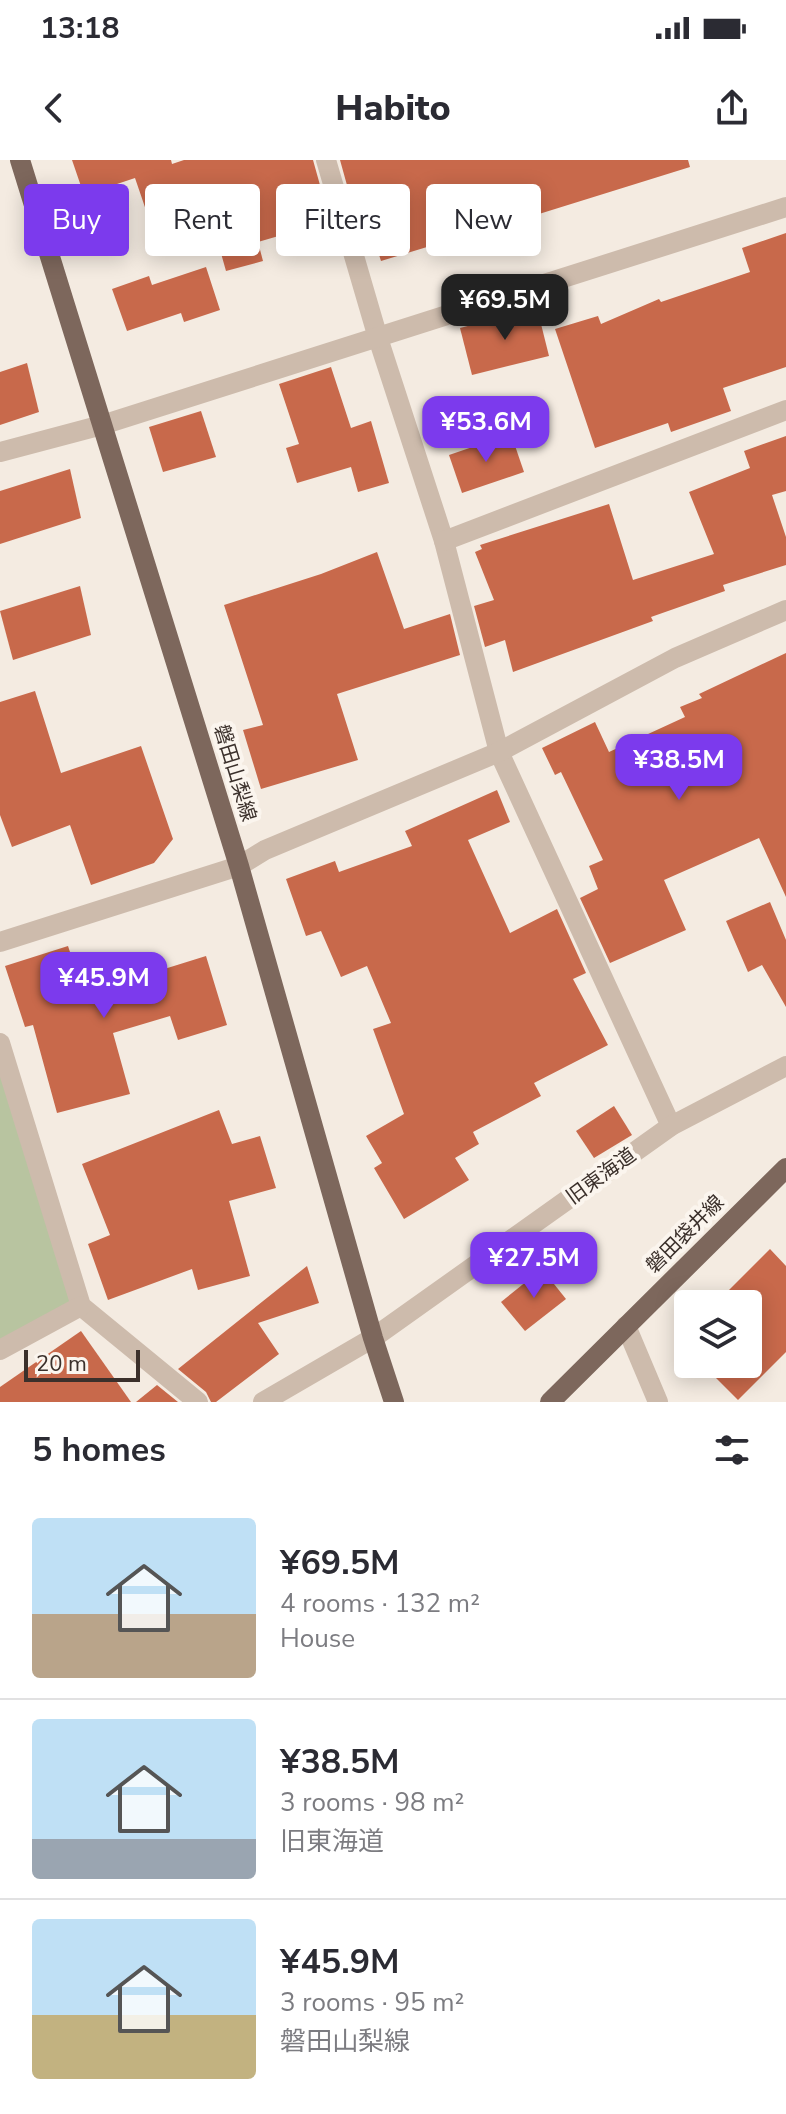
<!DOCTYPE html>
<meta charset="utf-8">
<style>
:root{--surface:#fff;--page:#f2f2f3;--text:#2b2b33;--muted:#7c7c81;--line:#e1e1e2;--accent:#7c3aed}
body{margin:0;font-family:"Nunito Sans","Noto Sans JP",sans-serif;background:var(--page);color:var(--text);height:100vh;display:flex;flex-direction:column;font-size:30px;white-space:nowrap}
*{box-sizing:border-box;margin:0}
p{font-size:26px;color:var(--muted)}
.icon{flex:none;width:44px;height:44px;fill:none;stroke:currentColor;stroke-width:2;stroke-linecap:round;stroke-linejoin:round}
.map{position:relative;height:1242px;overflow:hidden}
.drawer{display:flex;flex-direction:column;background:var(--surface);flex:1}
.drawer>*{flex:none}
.guide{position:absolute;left:24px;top:24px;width:738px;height:72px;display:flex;gap:16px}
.fabs{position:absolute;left:674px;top:1130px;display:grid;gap:16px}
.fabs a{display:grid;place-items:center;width:88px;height:88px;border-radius:8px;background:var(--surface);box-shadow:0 4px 20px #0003;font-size:40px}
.scale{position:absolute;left:24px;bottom:20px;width:116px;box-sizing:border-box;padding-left:8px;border:4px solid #3b302b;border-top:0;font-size:22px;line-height:28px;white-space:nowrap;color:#3b302b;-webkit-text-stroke:6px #fbf5ee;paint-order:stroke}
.price{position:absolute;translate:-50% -68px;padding:0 18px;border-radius:16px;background:var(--accent);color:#fff;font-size:26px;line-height:52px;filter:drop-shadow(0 2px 4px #0008)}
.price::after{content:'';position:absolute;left:50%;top:48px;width:24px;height:18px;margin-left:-12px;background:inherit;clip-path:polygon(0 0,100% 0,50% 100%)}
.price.selected{background:#222;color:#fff}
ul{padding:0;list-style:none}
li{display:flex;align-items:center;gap:24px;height:200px;padding:0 32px}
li+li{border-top:2px solid var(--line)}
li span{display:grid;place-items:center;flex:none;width:224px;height:160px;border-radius:8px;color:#555}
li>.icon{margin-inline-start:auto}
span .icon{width:96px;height:96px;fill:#fffc;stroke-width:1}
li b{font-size:34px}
h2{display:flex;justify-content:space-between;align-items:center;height:96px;padding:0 32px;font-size:34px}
.pill{padding:0 28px;border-radius:8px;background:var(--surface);box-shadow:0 4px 20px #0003;font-size:28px;line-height:72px}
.pill.selected{background:var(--accent);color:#fff}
.status{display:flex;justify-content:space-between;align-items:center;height:56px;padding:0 40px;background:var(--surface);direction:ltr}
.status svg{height:22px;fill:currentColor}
header{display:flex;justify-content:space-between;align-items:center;height:104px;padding:0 32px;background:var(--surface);font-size:36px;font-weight:800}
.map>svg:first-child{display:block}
.green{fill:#b8c4a0}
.building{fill:#c8694b}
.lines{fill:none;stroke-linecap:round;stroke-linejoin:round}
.minor{stroke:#cdbbac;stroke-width:20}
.major{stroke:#7d675c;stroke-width:20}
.labels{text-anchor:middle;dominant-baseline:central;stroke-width:8;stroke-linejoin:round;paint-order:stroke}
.street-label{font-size:20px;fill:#3b302b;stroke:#fbf5ee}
</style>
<div class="status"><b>13:18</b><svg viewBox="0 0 49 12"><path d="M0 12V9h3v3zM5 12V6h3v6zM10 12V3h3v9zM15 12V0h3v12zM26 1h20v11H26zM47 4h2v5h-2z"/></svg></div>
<header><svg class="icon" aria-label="back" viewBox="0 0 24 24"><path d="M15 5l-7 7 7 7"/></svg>Habito<svg class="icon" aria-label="share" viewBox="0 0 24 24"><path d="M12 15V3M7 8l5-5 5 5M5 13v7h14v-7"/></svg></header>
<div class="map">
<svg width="786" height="1242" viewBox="0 0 786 1242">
<rect width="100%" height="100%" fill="#f4ebe1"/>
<!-- green -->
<path class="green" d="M0 883 81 1146 0 1189Z"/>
<!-- building -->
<g class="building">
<path d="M72 0H171L172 4 184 0H313L330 61 258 82 263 101 226 111 206 40 149 59 135 18 84 35Z"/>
<path d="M340 0H688L690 7 539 54 536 44 448 73 450 80 381 101 365 51 355 54Z"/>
<path d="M786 73V207L723 228 731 251 671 272 668 263 595 288 555 169 598 156 601 164 659 139 661 142 750 112 742 88Z"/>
<path d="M206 107 220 150 184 162 181 153 127 171 112 129 149 116 152 125Z"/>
<path d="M537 148 549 196 472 215 460 168Z"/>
<path d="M27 203 39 252 0 265V212Z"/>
<path d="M331 207 351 268 371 261 389 323 358 332 351 307 297 323 286 288 299 284 279 224Z"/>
<path d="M201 251 216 297 163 312 149 267Z"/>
<path d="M511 274 524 312 462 333 449 295Z"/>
<path d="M786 276V331L772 335 786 377V405L723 425 725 431 651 457 653 461 513 512 505 480 485 487 474 446 494 440 475 392 482 389 480 385 609 344 633 420 714 394 689 332 750 308 744 291Z"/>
<path d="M70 309 81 358 0 384V331Z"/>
<path d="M377 392 404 469 450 454 460 495 337 534 358 600 261 629 243 570 263 565 224 445 321 414Z"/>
<path d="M80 426 91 475 13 500 0 451Z"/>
<path d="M786 493V737L759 678 664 720 686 770 610 803 580 738 598 729 589 706 603 700 561 612 555 615 542 588 595 562 609 592 685 557 680 547 702 538 699 534Z"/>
<path d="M35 531 61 613 141 586 173 679 154 703 91 725 70 665 12 687 0 655V542Z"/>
<path d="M497 630 510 662 468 680 510 773 557 749 586 813 573 819 608 885 534 923 541 936 473 972 479 984 455 998 469 1020 404 1059 374 1008 382 1003 366 976 404 954 373 869 391 863 367 806 341 817 321 771 306 776 286 719 335 701 339 712 412 686 405 671Z"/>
<path d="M770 742 786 780V847L762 805 748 812 726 761Z"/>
<path d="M68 786 84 834 206 796 227 865 178 880 170 856 113 873 130 934 57 953 33 865 25 867 5 806Z"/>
<path d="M614 946 632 975 594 998 576 971Z"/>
<path d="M219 950 232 984 260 976 276 1028 229 1041 250 1116 198 1130 192 1109 108 1140 88 1084 110 1075 82 1004Z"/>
<path d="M770 1089 786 1106V1192L738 1240 702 1204H748V1144H715Z"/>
<path d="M307 1106 319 1143 258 1163 279 1194 216 1242H211L206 1232 178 1209Z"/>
<path d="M542 1109 566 1139 525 1171 501 1142Z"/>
<path d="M81 1171 131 1242H0V1227Z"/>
<path d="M157 1225 178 1242H136Z"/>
</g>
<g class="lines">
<!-- minor -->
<g class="minor">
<path d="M326 0 378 178 444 381 499 592 671 966"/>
<path d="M0 292 102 265 786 47"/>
<path d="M444 381 786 250"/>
<path d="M0 782 239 706 265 690 499 592 675 498 786 450"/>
<path d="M0 883 81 1146 198 1242"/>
<path d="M626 1166 658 1242"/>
<path d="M0 1190 81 1146"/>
<path d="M263 1242 373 1178 671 966 786 906"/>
</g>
<!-- major -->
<g class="major">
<path d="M20 0 239 706 373 1178 394 1242"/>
<path d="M550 1242 786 1008"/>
</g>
</g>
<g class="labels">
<!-- street labels -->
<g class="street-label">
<text transform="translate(235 613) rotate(73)">磐田山梨線</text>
<text transform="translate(601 1016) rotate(-36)">旧東海道</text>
<text transform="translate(685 1074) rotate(-45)">磐田袋井線</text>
</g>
</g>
</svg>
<div class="fabs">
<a><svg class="icon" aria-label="layers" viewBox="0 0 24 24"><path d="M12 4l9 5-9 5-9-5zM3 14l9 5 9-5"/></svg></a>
</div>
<div class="scale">20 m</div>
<b class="price selected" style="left:505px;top:182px">¥69.5M</b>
<b class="price" style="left:486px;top:304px">¥53.6M</b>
<b class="price" style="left:679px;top:642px">¥38.5M</b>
<b class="price" style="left:104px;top:860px">¥45.9M</b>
<b class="price" style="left:534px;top:1140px">¥27.5M</b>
<div class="guide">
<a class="pill selected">Buy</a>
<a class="pill">Rent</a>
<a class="pill">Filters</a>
<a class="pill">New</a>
</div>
</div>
<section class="drawer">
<h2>5 homes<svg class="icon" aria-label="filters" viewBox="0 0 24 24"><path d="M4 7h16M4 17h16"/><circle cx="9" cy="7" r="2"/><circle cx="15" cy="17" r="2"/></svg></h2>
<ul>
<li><span style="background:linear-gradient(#bfe0f5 60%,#b9a48a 0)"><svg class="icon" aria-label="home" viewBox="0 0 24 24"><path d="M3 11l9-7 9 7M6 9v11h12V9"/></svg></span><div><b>¥69.5M</b><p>4 rooms · 132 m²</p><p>House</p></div></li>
<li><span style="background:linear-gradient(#bfe0f5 75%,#9aa5b1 0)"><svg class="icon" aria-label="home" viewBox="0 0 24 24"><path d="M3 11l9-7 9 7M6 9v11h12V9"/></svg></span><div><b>¥38.5M</b><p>3 rooms · 98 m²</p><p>旧東海道</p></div></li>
<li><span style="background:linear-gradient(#bfe0f5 60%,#c2b280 0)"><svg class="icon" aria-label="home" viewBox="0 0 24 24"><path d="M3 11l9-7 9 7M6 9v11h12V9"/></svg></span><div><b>¥45.9M</b><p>3 rooms · 95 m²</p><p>磐田山梨線</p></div></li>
</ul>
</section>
